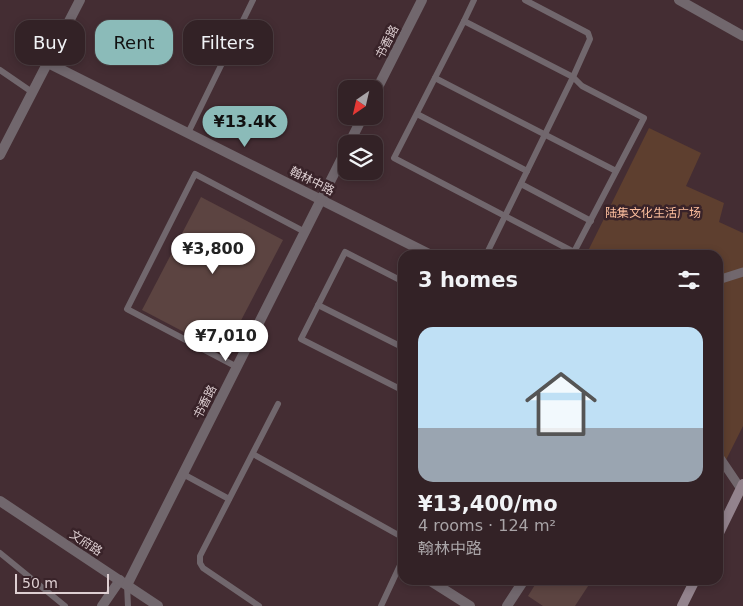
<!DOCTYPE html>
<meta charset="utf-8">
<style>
:root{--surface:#332226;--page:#3e2f32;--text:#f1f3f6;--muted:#a9a4a7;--line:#4e3f43;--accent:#8bbbb9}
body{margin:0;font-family:"DejaVu Sans","Noto Sans SC",sans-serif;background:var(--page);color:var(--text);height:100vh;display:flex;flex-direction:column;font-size:19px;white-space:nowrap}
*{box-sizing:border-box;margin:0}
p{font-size:16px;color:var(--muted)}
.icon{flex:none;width:28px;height:28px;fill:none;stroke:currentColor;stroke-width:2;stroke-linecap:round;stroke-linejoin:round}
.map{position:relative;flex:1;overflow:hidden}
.sheet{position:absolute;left:398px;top:250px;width:325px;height:335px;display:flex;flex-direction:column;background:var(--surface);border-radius:15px;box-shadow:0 2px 8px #0003,0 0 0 1px var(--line)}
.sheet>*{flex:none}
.hud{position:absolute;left:15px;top:20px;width:308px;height:45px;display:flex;gap:10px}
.needle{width:32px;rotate:214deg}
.tools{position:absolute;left:338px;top:80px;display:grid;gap:10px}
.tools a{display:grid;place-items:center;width:45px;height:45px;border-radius:10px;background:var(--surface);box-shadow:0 2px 8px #0003,0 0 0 1px var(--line);font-size:25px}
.scale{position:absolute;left:15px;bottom:12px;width:94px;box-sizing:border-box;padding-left:5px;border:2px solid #decfd2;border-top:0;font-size:14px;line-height:18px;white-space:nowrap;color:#decfd2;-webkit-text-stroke:4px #392329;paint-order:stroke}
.price{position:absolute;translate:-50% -42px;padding:0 11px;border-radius:18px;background:#fff;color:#222;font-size:16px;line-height:32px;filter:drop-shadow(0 1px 2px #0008)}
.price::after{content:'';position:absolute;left:50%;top:30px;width:15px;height:11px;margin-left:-8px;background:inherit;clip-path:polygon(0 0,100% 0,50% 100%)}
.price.on{background:var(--accent);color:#111}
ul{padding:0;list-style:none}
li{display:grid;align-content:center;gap:10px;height:265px;padding:0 20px}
li span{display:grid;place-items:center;height:155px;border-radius:15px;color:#555}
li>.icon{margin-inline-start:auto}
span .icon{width:90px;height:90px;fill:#fffc;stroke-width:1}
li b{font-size:21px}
h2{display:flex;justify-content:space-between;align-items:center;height:60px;padding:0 20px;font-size:21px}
.pill{padding:0 18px;border-radius:15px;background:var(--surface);box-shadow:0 2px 8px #0003,0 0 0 1px var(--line);font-size:18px;line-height:45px}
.pill.on{background:var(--accent);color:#111}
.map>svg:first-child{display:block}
.green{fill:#5e3f2f}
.building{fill:#5c4441}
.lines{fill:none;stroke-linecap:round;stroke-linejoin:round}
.service{stroke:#71676d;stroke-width:6}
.pedestrian{stroke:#71676d;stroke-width:9}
.minor{stroke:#71676d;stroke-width:10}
.tertiary{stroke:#71676d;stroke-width:10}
.secondary{stroke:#93838d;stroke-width:10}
.labels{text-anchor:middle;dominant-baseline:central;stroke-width:5;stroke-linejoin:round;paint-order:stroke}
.street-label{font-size:12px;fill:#decfd2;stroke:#392329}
.park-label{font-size:12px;fill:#febf9e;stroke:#392329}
</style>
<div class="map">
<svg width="743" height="606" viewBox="0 0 743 606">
<rect width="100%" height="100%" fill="#442d33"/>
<!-- green -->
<path class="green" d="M649 128 701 153 686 186 724 203 719 222 743 233V426L718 476V255H586Z"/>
<!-- building -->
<g class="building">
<path d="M201 197 283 240 224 353 142 310Z"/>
<path d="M538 580H592L575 606H543L528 596Z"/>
</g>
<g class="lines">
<!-- service -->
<g class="service">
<path d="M464 21 573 77 582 86 644 118 574 252 394 158Z"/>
<path d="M464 21 474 0"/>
<path d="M0 70 32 92"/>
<path d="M435 78 616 171"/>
<path d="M417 114 527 171"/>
<path d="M188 133 253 0"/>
<path d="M521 184 591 221"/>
<path d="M486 255 573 77 590 39 588 33 525 0"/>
<path d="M402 281 345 252 301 339 402 390"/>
<path d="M318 305 402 347"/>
<path d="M237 367 127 309 195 174 305 232"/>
<path d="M253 454 402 537"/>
<path d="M183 474 229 499"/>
<path d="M0 553 65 606"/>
<path d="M127 585 128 606"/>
<path d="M259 606 203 568 200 563V556L278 404"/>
<path d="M381 606 402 561"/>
</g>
<!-- pedestrian -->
<g class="pedestrian">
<path d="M718 280 743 272"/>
<path d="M718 455 741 489"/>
</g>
<!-- minor -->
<g class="minor">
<path d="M48 63 431 255"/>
<path d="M429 580 470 606"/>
<path d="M102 606 120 580"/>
<path d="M507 606 524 580"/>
</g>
<!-- tertiary -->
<g class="tertiary">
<path d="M679 0 743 36"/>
<path d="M374 95 422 0"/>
<path d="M349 144 363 116"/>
<path d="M0 155 80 0"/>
<path d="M0 501 158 606"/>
<path d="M127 585 346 150"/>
</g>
<!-- secondary -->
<g class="secondary">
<path d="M718 535 743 484"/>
<path d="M682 606 695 580"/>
</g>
</g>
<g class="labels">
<!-- street labels -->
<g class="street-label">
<text transform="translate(387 42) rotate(-63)">书香路</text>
<text transform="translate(312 181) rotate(27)">翰林中路</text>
<text transform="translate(205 402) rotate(-63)">书香路</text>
<text transform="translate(86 543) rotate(33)">文府路</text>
</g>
<!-- park labels -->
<g class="park-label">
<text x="653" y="213">陆集文化生活广场</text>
</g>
</g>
</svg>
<div class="tools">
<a><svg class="needle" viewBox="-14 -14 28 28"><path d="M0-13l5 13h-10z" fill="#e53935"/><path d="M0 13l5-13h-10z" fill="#a9a4a7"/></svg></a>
<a><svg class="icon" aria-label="layers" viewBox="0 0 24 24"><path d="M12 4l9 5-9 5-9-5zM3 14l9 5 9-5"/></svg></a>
</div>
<div class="scale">50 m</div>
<b class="price on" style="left:245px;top:148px">¥13.4K</b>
<b class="price" style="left:213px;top:275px">¥3,800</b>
<b class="price" style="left:226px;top:362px">¥7,010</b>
<div class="hud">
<a class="pill">Buy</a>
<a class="pill on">Rent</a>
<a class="pill">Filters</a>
</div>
<section class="sheet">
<h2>3 homes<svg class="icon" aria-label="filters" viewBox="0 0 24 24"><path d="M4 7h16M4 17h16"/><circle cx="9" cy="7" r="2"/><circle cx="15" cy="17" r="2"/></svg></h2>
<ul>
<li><span style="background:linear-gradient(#bfe0f5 65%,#9aa5b1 0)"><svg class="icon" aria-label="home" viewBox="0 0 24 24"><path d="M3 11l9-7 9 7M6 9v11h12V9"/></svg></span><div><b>¥13,400/mo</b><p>4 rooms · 124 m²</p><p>翰林中路</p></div></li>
</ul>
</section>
</div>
